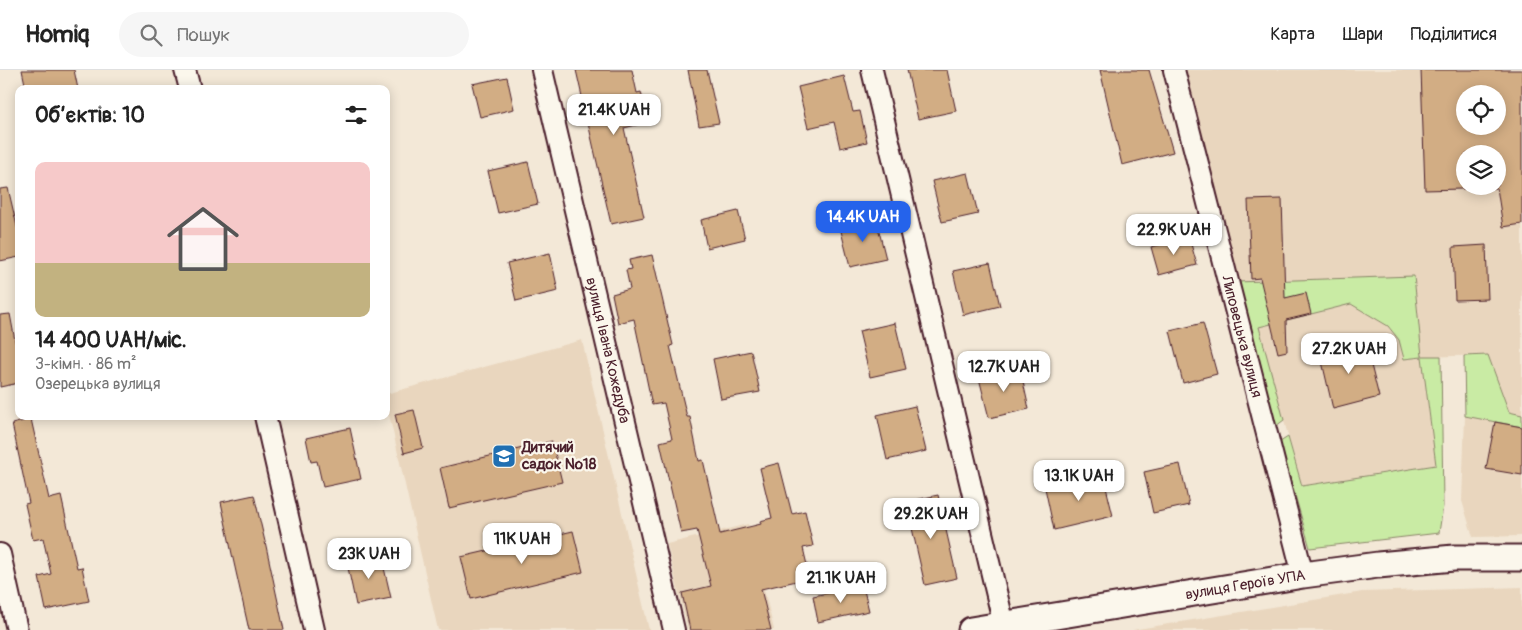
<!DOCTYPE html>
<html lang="uk">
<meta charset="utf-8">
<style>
:root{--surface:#fff;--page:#f6f6f6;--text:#222;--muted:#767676;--line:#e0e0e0;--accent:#2563eb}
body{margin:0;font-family:Pangolin,sans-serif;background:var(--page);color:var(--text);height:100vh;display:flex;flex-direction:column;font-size:19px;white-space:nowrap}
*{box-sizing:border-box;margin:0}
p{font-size:16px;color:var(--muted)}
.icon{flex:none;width:28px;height:28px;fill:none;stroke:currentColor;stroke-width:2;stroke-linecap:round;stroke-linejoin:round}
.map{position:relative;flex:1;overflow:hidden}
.details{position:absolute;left:15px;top:15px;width:375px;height:335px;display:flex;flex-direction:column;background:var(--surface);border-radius:10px;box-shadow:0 2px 12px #0003}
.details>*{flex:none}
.tools{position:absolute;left:1456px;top:15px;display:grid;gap:10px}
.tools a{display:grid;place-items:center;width:50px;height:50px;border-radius:50%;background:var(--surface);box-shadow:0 2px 12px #0003;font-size:25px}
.price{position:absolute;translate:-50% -42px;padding:0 11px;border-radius:10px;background:#fff;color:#222;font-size:16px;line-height:32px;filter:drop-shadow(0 1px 2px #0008)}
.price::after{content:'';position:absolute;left:50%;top:30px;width:15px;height:11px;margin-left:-8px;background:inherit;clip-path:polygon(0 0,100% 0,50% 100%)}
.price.active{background:var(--accent);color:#fff}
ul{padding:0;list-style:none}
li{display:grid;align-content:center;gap:10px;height:265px;padding:0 20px}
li+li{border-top:1px solid var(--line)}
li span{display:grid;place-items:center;height:155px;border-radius:10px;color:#555}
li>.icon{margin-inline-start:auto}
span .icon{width:90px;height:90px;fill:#fffc;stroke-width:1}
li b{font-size:21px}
h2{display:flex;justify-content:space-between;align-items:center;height:60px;padding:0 20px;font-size:21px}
header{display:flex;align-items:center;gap:30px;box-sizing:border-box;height:70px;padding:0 25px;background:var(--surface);border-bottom:1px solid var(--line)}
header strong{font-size:24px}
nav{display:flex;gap:28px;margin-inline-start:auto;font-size:18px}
.search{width:350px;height:45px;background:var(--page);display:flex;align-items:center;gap:12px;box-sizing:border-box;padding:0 18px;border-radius:28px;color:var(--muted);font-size:19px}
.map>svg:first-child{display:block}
.built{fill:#e9d6be;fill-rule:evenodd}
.green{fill:#c9eba4;stroke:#8a8568}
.building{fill:#d2ad84;stroke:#4a1f2b;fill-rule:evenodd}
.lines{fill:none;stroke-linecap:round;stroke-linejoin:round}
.minor-casing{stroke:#4a1f2b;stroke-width:24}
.tertiary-casing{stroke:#4a1f2b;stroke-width:29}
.minor{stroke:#fbf7ec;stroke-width:20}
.tertiary{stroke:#fbf7ec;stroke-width:25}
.labels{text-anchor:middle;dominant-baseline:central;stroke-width:4.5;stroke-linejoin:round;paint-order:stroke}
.street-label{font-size:15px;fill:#4a1f2b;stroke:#fbf7ec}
.poi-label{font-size:15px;font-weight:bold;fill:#4a1f2b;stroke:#fbf7ec;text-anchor:start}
</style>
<header>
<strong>Homiq</strong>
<div class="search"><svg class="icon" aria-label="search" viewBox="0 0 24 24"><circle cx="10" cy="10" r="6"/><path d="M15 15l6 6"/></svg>Пошук</div>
<nav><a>Карта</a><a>Шари</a><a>Поділитися</a></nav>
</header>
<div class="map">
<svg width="1522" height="560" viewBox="0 0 1522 560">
<rect width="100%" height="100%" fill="#f3e8d7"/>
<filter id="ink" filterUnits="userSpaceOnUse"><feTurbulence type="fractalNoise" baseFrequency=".02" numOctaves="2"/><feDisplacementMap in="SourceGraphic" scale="10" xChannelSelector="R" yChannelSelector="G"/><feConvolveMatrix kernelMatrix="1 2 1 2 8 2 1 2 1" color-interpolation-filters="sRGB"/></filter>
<g filter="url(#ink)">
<!-- built -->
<g class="built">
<path d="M1186 0H1522V345L1509 342 1487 285 1422 287 1436 395 1302 416 1258 257 1351 234 1388 256 1399 270 1404 289 1421 287 1414 207 1236 212ZM1465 24H1498V56H1465ZM1465 84H1498V116H1465Z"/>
<path d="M582 270 649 560H438L386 331V324Z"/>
<path d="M1465 346 1522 357V466L1473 467 1462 431Z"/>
<path d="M748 454 774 560H688L667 474Z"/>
<path d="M1522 517V560H1132L1362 522Z"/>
</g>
<!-- green -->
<g class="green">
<path d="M1414 206 1422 286H1441L1443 436 1439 463 1310 478 1280 372 1288 367 1302 416 1436 395 1422 287 1404 289 1399 270 1388 256 1351 234 1259 257 1284 350 1276 356 1236 212Z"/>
<path d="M1488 285 1509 342 1522 345V357L1465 346 1464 286Z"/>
</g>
<!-- building -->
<g class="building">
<path d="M22 0H74L78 19H26Z"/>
<path d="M576 0H632L637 23 641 22 648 52 624 58 644 147 611 154Z"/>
<path d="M688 0H707L719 53 699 56Z"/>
<path d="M907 0H947L956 41 918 49Z"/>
<path d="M1100 0H1149L1173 82 1122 95Z"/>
<path d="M1421 0H1522V154L1503 157 1497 118 1425 120ZM1465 24H1498V56H1465ZM1465 84H1498V116H1465Z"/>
<path d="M844 6 853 42 860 41 867 72 840 78 834 52 808 58 798 17Z"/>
<path d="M507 7 514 39 480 47 472 14Z"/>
<path d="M528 92 538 134 498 143 488 101Z"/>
<path d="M968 103 978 144 942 152 932 111Z"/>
<path d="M8 118 19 165V187L0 191V119Z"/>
<path d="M1282 129 1285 228 1306 223 1311 244 1286 250 1287 281 1278 283 1260 208 1251 209 1248 130Z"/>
<path d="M738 141 745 169 707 178 701 150Z"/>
<path d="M876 149 886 189 850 197 840 157Z"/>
<path d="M1189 167 1197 195 1159 205 1151 177Z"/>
<path d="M1486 175 1488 229 1455 230 1453 177Z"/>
<path d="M550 183 558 221 516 231 507 193Z"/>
<path d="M652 185 673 275 670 276 687 347H690L699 391 703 390 720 464 761 454 760 451 772 448 760 398 779 393 792 444 805 441 813 476 803 478 810 508 761 519 771 560H690L682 523 711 516 697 460 681 463 660 372 672 369 664 333 652 335 634 249 618 253 612 224 630 219 626 200 631 199 629 190Z"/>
<path d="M990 193 1000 236 963 245 953 201Z"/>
<path d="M10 244 19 292V313L0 317V245Z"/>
<path d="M895 253 906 299 870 307 859 261Z"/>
<path d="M1203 253 1217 304 1183 313 1170 261Z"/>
<path d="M1365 271 1379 327 1333 339 1320 283Z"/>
<path d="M751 281 760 322 721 329 713 289Z"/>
<path d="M1020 298 1029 339 989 348 979 308Z"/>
<path d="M915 336 926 381 887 390 877 345Z"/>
<path d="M414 340 423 378 404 383 395 344Z"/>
<path d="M31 349 49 429 61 426 77 498 82 497 89 531 46 540 39 507 51 504 43 468 33 470 25 434 29 433 12 354Z"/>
<path d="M1495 352 1522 357V405L1486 399Z"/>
<path d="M350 358 361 409 323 417 317 391 311 392 306 368Z"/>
<path d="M552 371 562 412 449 438 440 398Z"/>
<path d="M1180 394 1189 435 1153 443 1144 402Z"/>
<path d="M1103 405 1113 446 1054 460 1045 418Z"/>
<path d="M254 425 266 476 284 560H249L232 484 221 432Z"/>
<path d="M938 425 957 508 925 515 906 432Z"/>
<path d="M573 461 583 502 471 529 461 487Z"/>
<path d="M381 485 391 528 356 535 347 493Z"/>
<path d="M863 516 869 541 818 552 813 526Z"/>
</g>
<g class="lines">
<!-- minor casing -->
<g class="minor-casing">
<g id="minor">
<path d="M185 0 190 19"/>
<path id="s1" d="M542 0 674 560"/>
<path d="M872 0 1004 555"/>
<path id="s2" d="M1174 0 1303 505"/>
<path d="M265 346 314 560"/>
<path d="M0 484 17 560"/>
</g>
</g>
<!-- tertiary casing -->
<g class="tertiary-casing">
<g id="tertiary">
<path id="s3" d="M971 560 1303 505 1378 495 1454 488H1522"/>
</g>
</g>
<!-- minor -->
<use href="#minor" class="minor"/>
<!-- tertiary -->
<use href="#tertiary" class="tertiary"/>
</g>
</g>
<!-- icons -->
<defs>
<g id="school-square" transform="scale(1.25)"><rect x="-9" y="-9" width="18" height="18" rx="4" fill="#1f6fb2" stroke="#fbf7ec"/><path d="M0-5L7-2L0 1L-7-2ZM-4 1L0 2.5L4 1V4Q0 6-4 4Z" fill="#fff"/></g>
</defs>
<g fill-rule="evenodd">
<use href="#school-square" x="504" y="386"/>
</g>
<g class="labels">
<!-- street labels -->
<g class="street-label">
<text stroke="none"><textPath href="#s2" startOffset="275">Липовецька вулиця</textPath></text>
<text stroke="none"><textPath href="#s1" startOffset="288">вулиця Івана Кожедуба</textPath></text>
<text stroke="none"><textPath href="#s3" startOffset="278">вулиця Героїв УПА</textPath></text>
</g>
<!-- poi labels -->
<g class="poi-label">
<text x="522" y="377">Дитячий<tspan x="522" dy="17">садок №18</tspan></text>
</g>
</g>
</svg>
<div class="tools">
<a><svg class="icon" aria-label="locate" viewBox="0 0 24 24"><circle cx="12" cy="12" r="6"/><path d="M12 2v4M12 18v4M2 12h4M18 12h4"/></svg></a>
<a><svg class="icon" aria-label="layers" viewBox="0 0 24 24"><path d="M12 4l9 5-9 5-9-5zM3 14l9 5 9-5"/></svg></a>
</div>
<b class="price" style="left:614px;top:66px">21.4K UAH</b>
<b class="price active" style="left:863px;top:173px">14.4K UAH</b>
<b class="price" style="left:1174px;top:186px">22.9K UAH</b>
<b class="price" style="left:1349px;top:305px">27.2K UAH</b>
<b class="price" style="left:1004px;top:323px">12.7K UAH</b>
<b class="price" style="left:1079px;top:432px">13.1K UAH</b>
<b class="price" style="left:931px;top:470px">29.2K UAH</b>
<b class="price" style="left:522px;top:495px">11K UAH</b>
<b class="price" style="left:369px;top:510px">23K UAH</b>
<b class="price" style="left:841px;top:534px">21.1K UAH</b>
<section class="details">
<h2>Об’єктів: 10<svg class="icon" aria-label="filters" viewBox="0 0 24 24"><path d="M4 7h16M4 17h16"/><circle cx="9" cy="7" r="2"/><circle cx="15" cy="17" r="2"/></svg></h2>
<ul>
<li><span style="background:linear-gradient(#f6c9c9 65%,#c2b280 0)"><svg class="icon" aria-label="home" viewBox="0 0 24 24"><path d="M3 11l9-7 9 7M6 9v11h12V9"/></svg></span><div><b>14 400 UAH/міс.</b><p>3-кімн. · 86 m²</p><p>Озерецька вулиця</p></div></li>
</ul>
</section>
</div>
